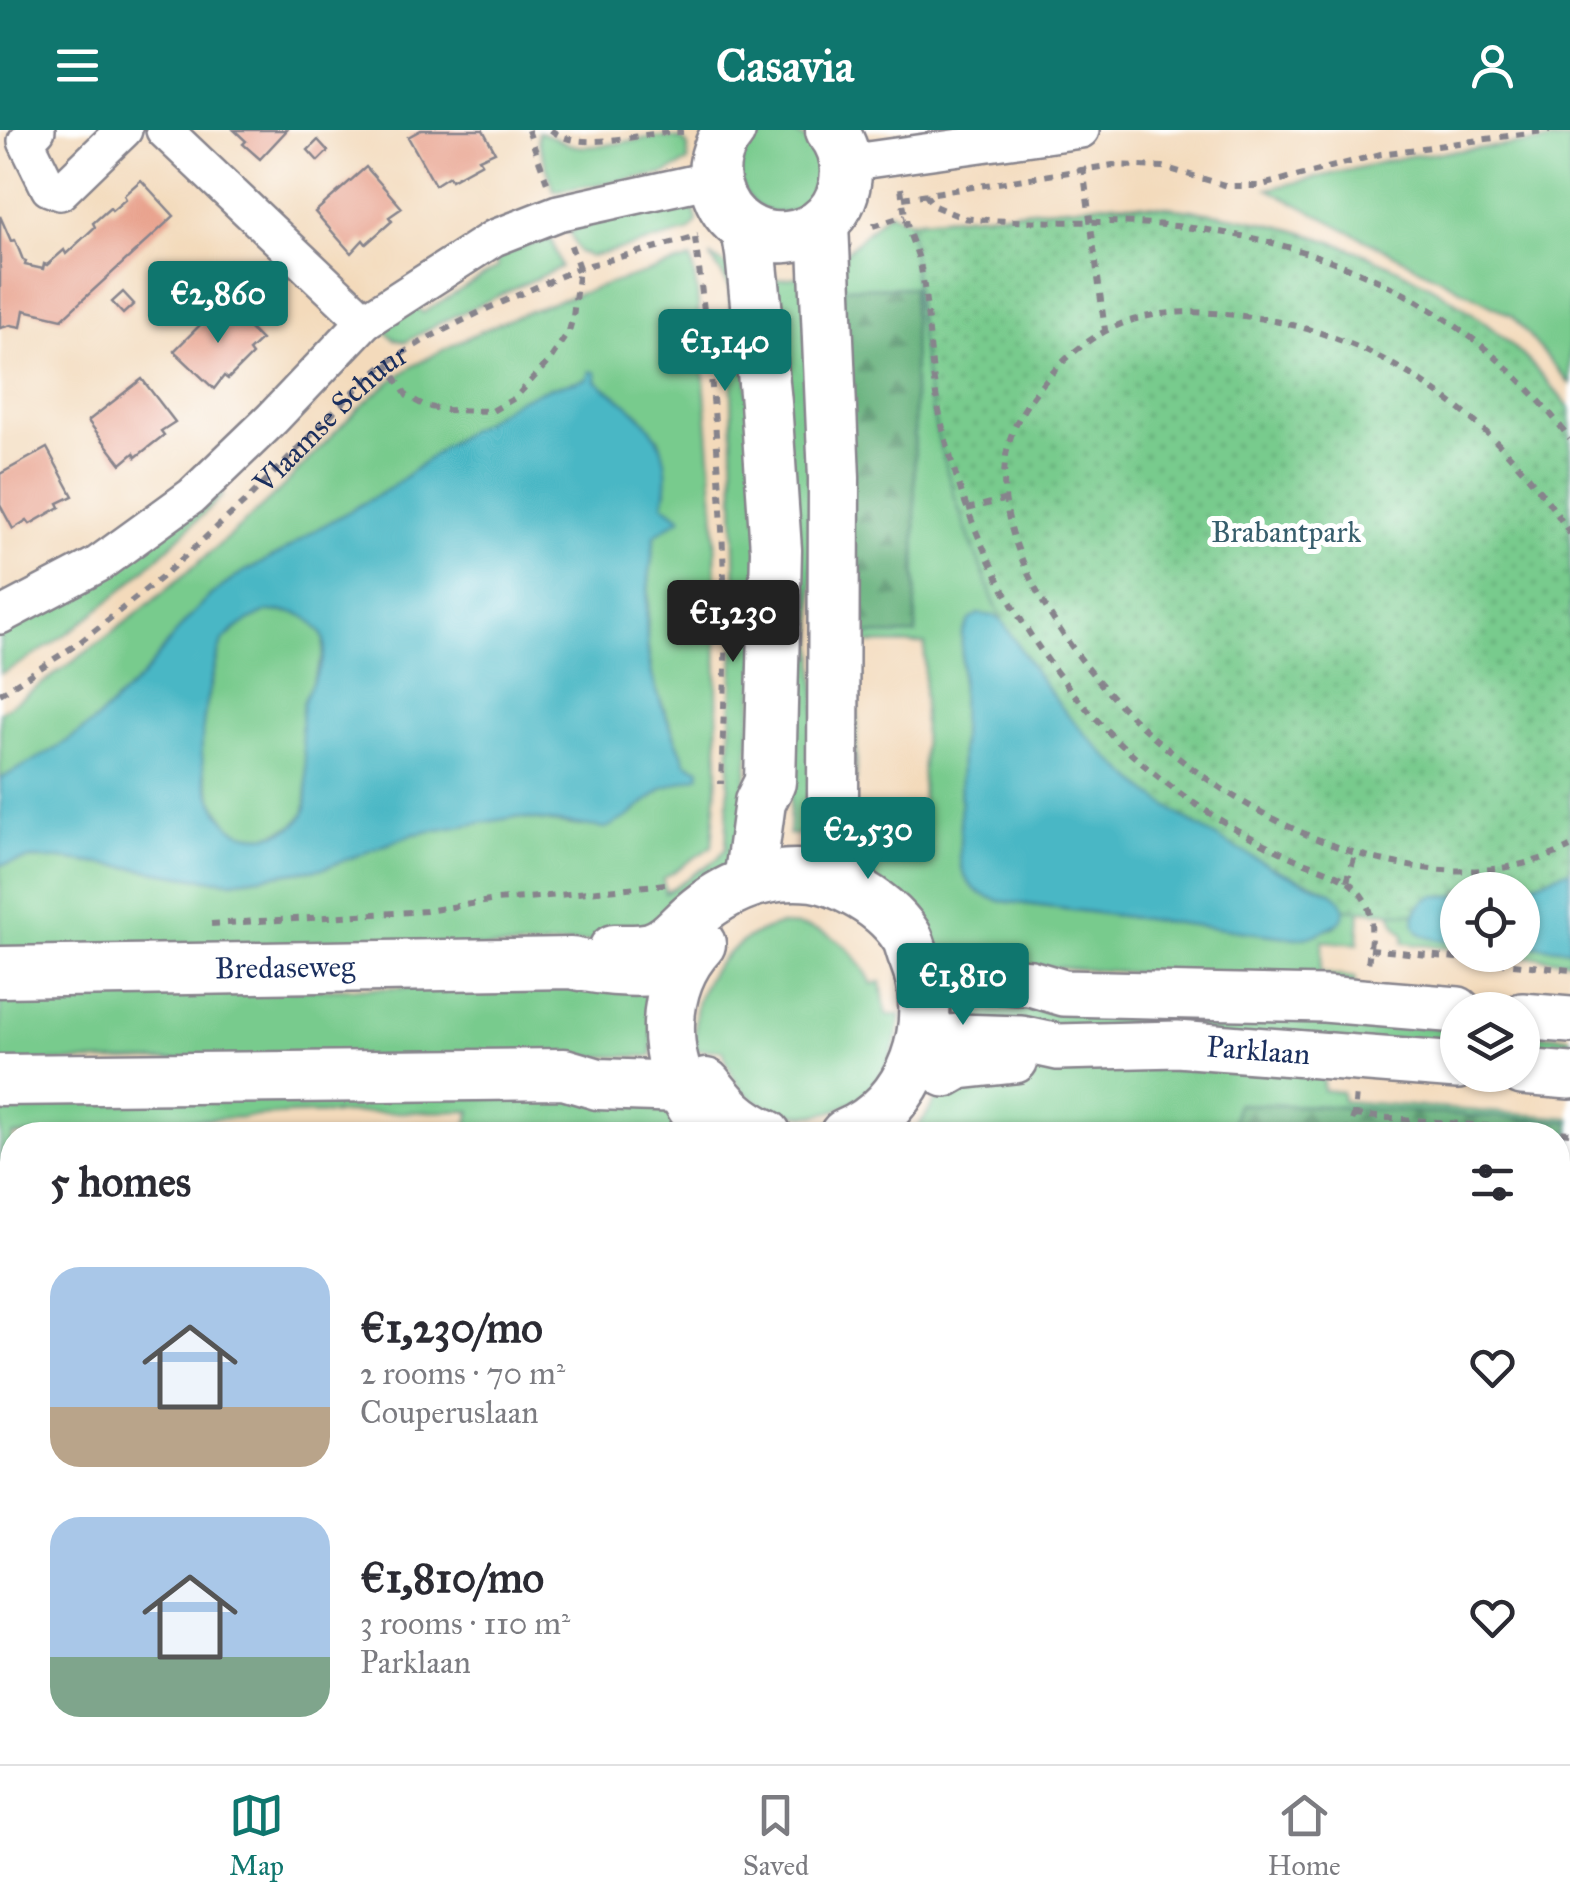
<!DOCTYPE html>
<meta charset="utf-8">
<style>
:root{--surface:#fff;--page:#f2f2f3;--text:#2b2b33;--muted:#7c7c81;--line:#e1e1e2;--accent:#0f766e}
body{margin:0;font-family:"IM FELL Great Primer",serif;background:var(--page);color:var(--text);height:100vh;display:flex;flex-direction:column;font-size:38px;white-space:nowrap}
*{box-sizing:border-box;margin:0}
p{font-size:32px;color:var(--muted)}
.icon{flex:none;width:55px;height:55px;fill:none;stroke:currentColor;stroke-width:2;stroke-linecap:round;stroke-linejoin:round}
.map{position:relative;flex:1;overflow:hidden}
.drawer{position:absolute;left:0px;top:992px;width:1570px;height:642px;display:flex;flex-direction:column;background:var(--surface);border-radius:40px 40px 0 0;box-shadow:0 2px 8px #0004}
.drawer>*{flex:none}
.controls{position:absolute;left:1440px;top:742px;display:grid;gap:20px}
.controls a{display:grid;place-items:center;width:100px;height:100px;border-radius:50%;background:var(--surface);box-shadow:0 2px 8px #0004;font-size:50px}
.price{position:absolute;translate:-50% -85px;padding:0 22px;border-radius:10px;background:var(--accent);color:#fff;font-size:32px;line-height:65px;filter:drop-shadow(0 2px 5px #0008)}
.price::after{content:'';position:absolute;left:50%;top:60px;width:30px;height:22px;margin-left:-15px;background:inherit;clip-path:polygon(0 0,100% 0,50% 100%)}
.price.selected{background:#222;color:#fff}
ul{padding:0;list-style:none}
li{display:flex;align-items:center;gap:30px;height:250px;padding:0 50px}
li span{display:grid;place-items:center;flex:none;width:280px;height:200px;border-radius:30px;color:#555}
li>.icon{margin-inline-start:auto}
span .icon{width:120px;height:120px;fill:#fffc;stroke-width:1}
li b{font-size:42px}
h2{display:flex;justify-content:space-between;align-items:center;height:120px;padding:0 50px;font-size:42px}
header{display:flex;justify-content:space-between;align-items:center;height:130px;padding:0 50px;background:var(--accent);color:#fff;font-size:45px;font-weight:700}
.menu{display:flex;justify-content:space-around;align-items:center;height:140px;border-top:2px solid var(--line);background:var(--surface);font-size:28px;color:var(--muted)}
.menu a{display:grid;justify-items:center;gap:5px}
.menu .selected{color:var(--accent)}
.map>svg:first-child{display:block}
.green{fill:#78cb8d;stroke:#4a7d76;stroke-width:2.5;fill-rule:evenodd}
.forest{fill:url(#forest-firs);stroke:#3e6f6b;stroke-width:2.5}
.park{fill:url(#park-dots);stroke:#4a7d76;stroke-width:2.5}
.water{fill:#4ab7c5;stroke:#327392;stroke-width:2.5;fill-rule:evenodd}
.building{fill:#e8a18c}
.lines{fill:none;stroke-linecap:round;stroke-linejoin:round}
.minor-casing{stroke:#87848c;stroke-width:40}
.tertiary-casing{stroke:#87848c;stroke-width:50}
.secondary-casing{stroke:#87848c;stroke-width:55}
.path{stroke:#87848c;stroke-width:6;stroke-dasharray:8 8;stroke-linecap:butt}
.minor{stroke:#fff;stroke-width:35}
.tertiary{stroke:#fff;stroke-width:45}
.secondary{stroke:#fff;stroke-width:50}
.labels{text-anchor:middle;dominant-baseline:central;stroke-width:10;stroke-linejoin:round;paint-order:stroke}
.street-label{font-size:30px;fill:#1b2f5e;stroke:#fff}
.park-label{font-size:30px;fill:#375e6c;stroke:#fff}
</style>
<header><svg class="icon" aria-label="menu" viewBox="0 0 24 24"><path d="M4 6h16M4 12h16M4 18h16"/></svg>Casavia<svg class="icon" aria-label="person" viewBox="0 0 24 24"><circle cx="12" cy="8" r="4"/><path d="M4 21q1-7 8-7t8 7"/></svg></header>
<div class="map">
<svg width="1570" height="1634" viewBox="0 0 1570 1634">
<defs>
<pattern id="forest-firs" width="22" height="20" patternUnits="userSpaceOnUse" patternTransform="scale(2.5)"><rect width="22" height="20" fill="#62af78"/><path d="M5 1l3.5 6h-7zM16 11l3.5 6h-7z" fill="#508f66"/></pattern>
<pattern id="park-dots" width="8" height="8" patternUnits="userSpaceOnUse" patternTransform="scale(2.5)"><rect width="8" height="8" fill="#78cb8d"/><path d="M2 2h.1M6 6h.1" fill="none" stroke="#62a576" stroke-width="1.8" stroke-linecap="round"/></pattern>
</defs>
<rect width="100%" height="100%" fill="#fff"/>
<filter id="ink" filterUnits="userSpaceOnUse"><feTurbulence type="fractalNoise" baseFrequency=".01" numOctaves="2"/><feDisplacementMap in="SourceGraphic" scale="20" xChannelSelector="R" yChannelSelector="G"/><feConvolveMatrix kernelMatrix="1 2 1 2 8 2 1 2 1" color-interpolation-filters="sRGB"/></filter>
<filter id="wash" filterUnits="userSpaceOnUse"><feTurbulence type="fractalNoise" baseFrequency=".0048" numOctaves="4" result="noise"/><feDisplacementMap in="SourceGraphic" scale="40" xChannelSelector="R" yChannelSelector="G"/><feGaussianBlur stdDeviation="2.25" result="paint"/><feColorMatrix in="noise" values="0 0 0 0 0 0 0 0 0 0 0 0 0 0 0 0 0 1.4 0 .05"/><feComposite in="paint" operator="in"/></filter>
<g filter="url(#wash)">
<rect width="100%" height="100%" fill="#f3dabb"/>
<!-- green -->
<g class="green">
<circle cx="781" cy="42" r="41"/>
<path d="M538 2C552 4 562 14 577 16 612 20 647 1 683 10L688 17V32L664 44 554 61 538 11Z"/>
<path d="M1570 9V254L1512 186 1268 59 1409 26Z"/>
<path d="M677 71C689 75 696 78 697 92L688 102 591 127 579 122 569 102 608 85Z"/>
<path d="M1112 73C1261 80 1408 118 1519 222 1538 240 1554 259 1570 279V740L1516 760H1458L1457 766H1434L1418 802 1427 807 1457 811V819L1403 813 1404 805 1396 796 1391 782 1360 780 1358 814 1323 811 1320 843 1355 848 1354 857 945 830 856 738V685L875 686V713H900L901 686H922L925 514 859 513 856 653 842 505 916 504 913 158H837V131L888 82 910 91ZM998 488 1017 516 1277 740 1327 759 1339 768 1337 795 1315 805 1296 808 1001 771C976 765 963 753 960 728L962 504Z"/>
<path d="M551 109 561 137 437 194 406 212 394 209 383 199 416 176 423 183 498 137 492 124Z"/>
<path d="M710 126 738 142 764 448 739 730 667 791 595 811 539 817 0 825V735L31 729H62L134 738 195 748 231 751 324 738 414 704 470 694 516 687 580 696 629 686 663 658 699 646 686 634 653 551 647 511 649 450 655 404 666 360 660 311 639 284 596 251V243L590 242 587 249 549 258 516 271 452 311 389 359 312 402 281 423 242 443 211 465 185 492 141 548 93 593 57 618 0 649V582C96 520 185 448 269 370 314 328 351 279 401 244 413 235 428 228 441 221 519 179 606 155 691 129L697 161 715 389 718 642 712 716 663 749 665 763 718 728 726 718 736 471 730 157Z"/>
<path d="M805 146 819 706 789 704 793 604 772 150Z"/>
<path d="M213 358 223 365C154 431 87 501 0 544V490Z"/>
<path d="M268 481 298 483 311 489 324 507 323 526 303 574 307 657 305 682 295 695 268 706H244L228 695 213 671 202 633 201 600 221 512 242 494Z"/>
<path d="M779 795C825 794 852 813 872 854L881 852 886 885H901C898 906 893 927 881 944 854 984 806 996 764 975 754 970 745 965 739 956 731 946 727 933 723 920H696C695 904 694 886 698 871 710 833 742 805 779 795Z"/>
<path d="M1523 815 1570 819V831L1512 825H1522Z"/>
<path d="M653 855 652 926 0 932V863Z"/>
<path d="M1081 877 1457 898V920L948 895 950 882Z"/>
<path d="M1522 903 1570 907V930L1523 925Z"/>
<path d="M1030 938 1236 939 1323 945V960L1342 962 1343 971 1570 988V992L1327 976 1238 974 1231 1005H909L918 997 940 964Z"/>
<path d="M646 966 700 1005H463L471 981 292 984 133 994 131 1005H12V1047L0 1044V969Z"/>
<path d="M1570 1139V1414L1558 1411V1142Z"/>
<path d="M12 1198V1410L0 1406V1236Z"/>
<path d="M1558 1480 1570 1483V1634H1532L1517 1623 1558 1622Z"/>
<path d="M520 1623H587L570 1634H502Z"/>
<path d="M653 1623H737L724 1634H639Z"/>
<path d="M770 1623V1622L843 1623 840 1634H758Z"/>
</g>
<!-- forest -->
<g class="forest">
<path d="M913 157 916 504 842 505 837 158Z"/>
<path d="M1237 974 1327 976 1570 992V1139L1558 1142V1005H1231Z"/>
<path d="M1082 1622H1517L1532 1634H1082Z"/>
</g>
<!-- park -->
<path class="park" d="M1112 73C1261 80 1408 118 1519 222 1538 240 1554 259 1570 279V740L1516 760H1458L1457 766C1439 766 1423 764 1415 784L1344 779C1341 771 1339 767 1331 762 1316 753 1298 749 1282 742 1250 728 1218 710 1189 691 1116 646 1045 570 1004 494 995 477 988 457 981 438 955 375 935 310 925 242 917 192 914 141 910 91Z"/>
<!-- water -->
<g class="water">
<path d="M590 241 596 243V251C643 285 678 310 663 374L681 388 655 405C648 452 640 506 654 553 662 580 675 607 686 633L700 639 699 646 663 658 629 686 606 698 516 687 414 704 324 738 231 751 195 748 134 738 62 729H31L0 735V649L57 618 93 593 141 548 185 492 211 465 242 443 281 423 312 402 389 359 452 311 516 271 549 258 587 249ZM268 481C287 482 304 480 316 497 319 500 323 505 324 510 329 532 308 553 303 574 297 604 309 636 307 666 306 671 307 676 305 681 296 708 244 714 227 693 192 652 200 594 212 547 215 536 217 519 224 510 235 496 252 489 268 481Z"/>
<path d="M978 484 994 486 1003 492 1034 541 1069 587 1107 626 1147 661 1187 690 1230 715 1277 740 1333 763C1343 770 1347 780 1341 791L1315 805 1296 808 1001 771C976 765 963 753 960 728L962 504 969 490Z"/>
<path d="M1570 740V819L1523 815 1522 760H1516Z"/>
<path d="M1434 766H1457V811C1447 810 1432 811 1423 805 1405 794 1418 771 1434 766Z"/>
<path d="M0 1101 12 1104V1161L0 1151Z"/>
</g>
<g id="blocks">
<!-- building -->
<g class="building">
<path d="M234 0H287L260 29 243 14 246 11Z"/>
<path d="M421 0H483L495 22 479 29 482 33 451 50 449 46 435 55 408 7Z"/>
<path d="M318 10 328 21 318 31 308 20Z"/>
<path d="M366 37 402 78 389 87 392 91 366 114 363 110 351 123 315 82Z"/>
<path d="M141 50 174 86 62 189 24 180 21 197 11 195 0 198V86L11 111 15 110 23 130 26 131 25 135 43 139 44 134 47 135 64 120 66 124 95 97 93 93 110 78 112 81 126 69 124 65Z"/>
<path d="M123 162 134 174 123 184 112 172Z"/>
<path d="M223 172 261 210 249 221 252 225 228 249 224 246 214 259 174 221Z"/>
<path d="M142 249 175 292 161 301 164 305 136 327 134 323 121 334 88 291Z"/>
<path d="M47 318 73 366 58 373 60 377 30 394 27 390 13 399 0 375V344Z"/>
<path d="M362 1000H406L404 1005H361Z"/>
<path d="M33 1622H170L177 1634H24Z"/>
<path d="M962 1622H1012L1008 1634H987L961 1625Z"/>
</g>
</g>
</g>
<g filter="url(#ink)">
<use href="#blocks" fill-opacity="0" stroke="#87848c" stroke-width="2.5"/>
<g class="lines">
<!-- minor casing -->
<g class="minor-casing">
<g id="minor">
<path d="M37 0 26 11 49 58 60 62 124 0"/>
<path d="M164 0 365 191"/>
<path d="M846 33 1081 0"/>
<path d="M0 486 97 435 192 366 272 289 365 191 494 108 558 83 694 53 714 51"/>
<path d="M0 1058 12 1061"/>
<path d="M1558 1449 1570 1452"/>
<path d="M866 1634 869 1622"/>
</g>
</g>
<!-- tertiary casing -->
<g class="tertiary-casing">
<g id="tertiary">
<path d="M921 844 1030 853 1064 863 1324 869 1458 880"/>
<path d="M1522 886 1570 890"/>
<path id="s2" d="M919 917 941 909 958 907 1021 909 1058 917 1177 914 1458 936"/>
<path d="M1522 942 1570 946"/>
<path d="M945 944 959 936 1015 930"/>
</g>
</g>
<!-- secondary casing -->
<g class="secondary-casing">
<g id="secondary">
<path d="M730 0C717 16 711 37 716 57 736 132 844 120 846 42 846 27 841 12 831 0"/>
<path d="M823 93 834 348 833 670V712L837 752"/>
<path d="M747 99 751 124 766 273 776 420 770 652 760 672 749 752"/>
<path d="M700 814C660 857 660 928 692 976 699 987 709 996 719 1005"/>
<path d="M614 820C626 820 639 821 651 818 670 812 679 798 693 786 726 757 767 741 812 746 827 748 841 754 854 761 873 771 894 787 906 806 910 812 911 820 914 827 941 893 914 977 845 1005"/>
<path id="s3" d="M0 842 571 833C611 842 641 843 682 837"/>
<path d="M0 950 564 944 598 954 682 957"/>
<path d="M706 954C725 978 736 992 766 1005"/>
<path d="M585 1634 600 1622"/>
<path d="M634 1634 647 1622"/>
</g>
</g>
<!-- path -->
<g class="path">
<path d="M528 0 548 55"/>
<path d="M551 0C582 25 645 0 683 2"/>
<path d="M1083 37 1105 200"/>
<path d="M901 58C903 73 905 88 909 102 913 115 919 125 921 138 930 186 929 234 939 281 967 412 1030 530 1128 621 1162 652 1199 678 1239 701 1257 710 1275 720 1293 728 1318 739 1349 744 1364 769 1376 788 1370 814 1368 836"/>
<path d="M925 64 934 76 963 88C1020 94 1079 90 1137 93 1309 102 1466 167 1570 309"/>
<path d="M903 68 1113 35 1163 37 1228 56H1258L1381 24 1550 0"/>
<path d="M873 96 905 86"/>
<path d="M695 108C712 235 723 364 725 492 726 546 723 600 721 654"/>
<path d="M386 233 407 266 425 276 445 280 492 281 515 268 549 231 569 201 573 187 579 138 570 113"/>
<path d="M967 379 1007 369"/>
<path d="M1570 404C1502 294 1386 207 1257 188 1176 176 1114 178 1055 240 1035 262 1015 287 1008 316 994 372 1020 434 1048 481 1070 517 1097 552 1127 582 1229 686 1426 788 1570 717"/>
<path id="s1" d="M0 564 79 513 163 446 249 368 351 264 386 233 428 208 482 181 579 138 698 106"/>
<path d="M1347 751 1356 722"/>
<path d="M211 794 426 781 496 770 539 767 666 754"/>
<path d="M1370 819 1570 840"/>
<path d="M1354 985 1570 1003"/>
<path d="M1347 1005 1354 985 1356 962"/>
<path d="M493 1634 512 1622"/>
<path d="M735 1634 747 1622"/>
</g>
<!-- minor -->
<use href="#minor" class="minor"/>
<!-- tertiary -->
<use href="#tertiary" class="tertiary"/>
<!-- secondary -->
<use href="#secondary" class="secondary"/>
</g>
</g>
<g class="labels">
<!-- street labels -->
<g class="street-label">
<text stroke="none"><textPath href="#s1" startOffset="432">Vlaamse Schuur</textPath></text>
<text stroke="none"><textPath href="#s3" startOffset="285">Bredaseweg</textPath></text>
<text stroke="none"><textPath href="#s2" startOffset="342">Parklaan</textPath></text>
</g>
<!-- park labels -->
<g class="park-label">
<text x="1286" y="402">Brabantpark</text>
</g>
</g>
</svg>
<div class="controls">
<a><svg class="icon" aria-label="locate" viewBox="0 0 24 24"><circle cx="12" cy="12" r="6"/><path d="M12 2v4M12 18v4M2 12h4M18 12h4"/></svg></a>
<a><svg class="icon" aria-label="layers" viewBox="0 0 24 24"><path d="M12 4l9 5-9 5-9-5zM3 14l9 5 9-5"/></svg></a>
</div>
<b class="price" style="left:218px;top:216px">€2,860</b>
<b class="price" style="left:725px;top:264px">€1,140</b>
<b class="price selected" style="left:733px;top:535px">€1,230</b>
<b class="price" style="left:868px;top:752px">€2,530</b>
<b class="price" style="left:963px;top:898px">€1,810</b>
<section class="drawer">
<h2>5 homes<svg class="icon" aria-label="filters" viewBox="0 0 24 24"><path d="M4 7h16M4 17h16"/><circle cx="9" cy="7" r="2"/><circle cx="15" cy="17" r="2"/></svg></h2>
<ul>
<li><span style="background:linear-gradient(#a9c7e8 70%,#b9a48a 0)"><svg class="icon" aria-label="home" viewBox="0 0 24 24"><path d="M3 11l9-7 9 7M6 9v11h12V9"/></svg></span><div><b>€1,230/mo</b><p>2 rooms · 70 m²</p><p>Couperuslaan</p></div><svg class="icon" aria-label="heart" viewBox="0 0 24 24"><path d="M12 20l-8-8c-3-5 5-10 8-4 3-6 11-1 8 4z"/></svg></li>
<li><span style="background:linear-gradient(#a9c7e8 70%,#7fa58c 0)"><svg class="icon" aria-label="home" viewBox="0 0 24 24"><path d="M3 11l9-7 9 7M6 9v11h12V9"/></svg></span><div><b>€1,810/mo</b><p>3 rooms · 110 m²</p><p>Parklaan</p></div><svg class="icon" aria-label="heart" viewBox="0 0 24 24"><path d="M12 20l-8-8c-3-5 5-10 8-4 3-6 11-1 8 4z"/></svg></li>
</ul>
</section>
</div>
<nav class="menu">
<a class="selected"><svg class="icon" aria-label="map" viewBox="0 0 24 24"><path d="M3 6l6-2 6 2 6-2v14l-6 2-6-2-6 2zM9 4v14M15 6v14"/></svg>Map</a>
<a><svg class="icon" aria-label="saved" viewBox="0 0 24 24"><path d="M7 4h10v16l-5-4-5 4z"/></svg>Saved</a>
<a><svg class="icon" aria-label="home" viewBox="0 0 24 24"><path d="M3 11l9-7 9 7M6 9v11h12V9"/></svg>Home</a>
</nav>
